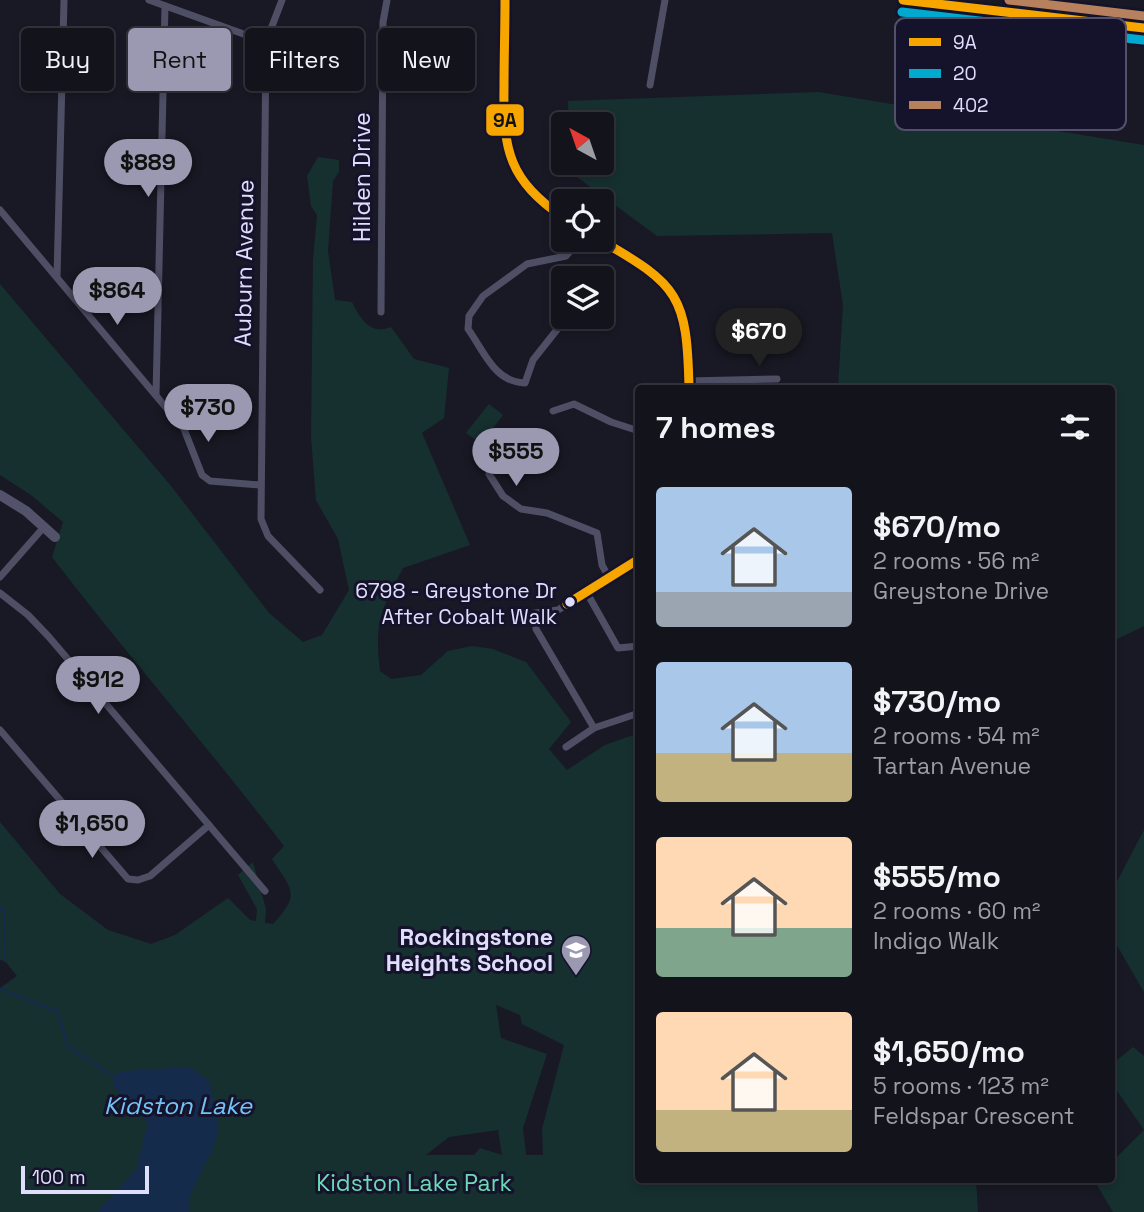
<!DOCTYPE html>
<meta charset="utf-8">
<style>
:root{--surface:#13131c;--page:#1c1c25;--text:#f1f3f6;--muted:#9d9ea3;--line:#32323b;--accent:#9a99b1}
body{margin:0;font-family:"Space Grotesk",sans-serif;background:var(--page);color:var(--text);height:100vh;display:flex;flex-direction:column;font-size:26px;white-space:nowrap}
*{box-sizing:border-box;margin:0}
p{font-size:23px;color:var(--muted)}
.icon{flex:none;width:38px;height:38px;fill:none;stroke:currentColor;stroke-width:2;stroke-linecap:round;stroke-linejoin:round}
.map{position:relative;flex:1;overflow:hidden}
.details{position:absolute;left:635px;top:385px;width:480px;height:798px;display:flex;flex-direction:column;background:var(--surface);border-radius:7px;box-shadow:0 4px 10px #0003,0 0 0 2px var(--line)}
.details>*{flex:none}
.hud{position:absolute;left:21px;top:28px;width:509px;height:63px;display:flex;gap:14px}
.needle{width:46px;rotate:320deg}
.controls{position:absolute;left:551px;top:112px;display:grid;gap:14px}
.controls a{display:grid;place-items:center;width:63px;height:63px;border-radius:7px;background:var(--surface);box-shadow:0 4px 10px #0003,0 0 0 2px var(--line);font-size:35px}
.scale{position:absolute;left:21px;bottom:18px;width:128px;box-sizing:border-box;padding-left:7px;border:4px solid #e0defd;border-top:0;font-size:19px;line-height:24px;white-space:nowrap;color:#e0defd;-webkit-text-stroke:5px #15132b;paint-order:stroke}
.price{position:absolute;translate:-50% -60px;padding:0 16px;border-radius:24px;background:var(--accent);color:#111;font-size:23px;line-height:46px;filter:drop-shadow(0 2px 4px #0008)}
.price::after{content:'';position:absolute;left:50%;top:42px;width:21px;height:16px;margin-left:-10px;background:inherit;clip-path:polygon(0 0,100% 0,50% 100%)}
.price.selected{background:#222;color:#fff}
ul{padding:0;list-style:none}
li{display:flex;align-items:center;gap:21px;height:175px;padding:0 21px}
li span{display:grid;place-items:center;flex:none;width:196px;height:140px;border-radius:7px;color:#555}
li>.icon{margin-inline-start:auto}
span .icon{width:84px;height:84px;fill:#fffc;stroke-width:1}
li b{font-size:30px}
h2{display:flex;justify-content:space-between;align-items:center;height:84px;padding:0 21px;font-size:30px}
.tag{padding:0 24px;border-radius:7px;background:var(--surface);box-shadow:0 4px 10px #0003,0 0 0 2px var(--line);font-size:24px;line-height:63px}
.tag.selected{background:var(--accent);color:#111}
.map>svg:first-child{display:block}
.green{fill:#16302f;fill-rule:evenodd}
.water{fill:#142b4b}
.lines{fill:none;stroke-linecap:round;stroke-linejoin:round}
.stream{stroke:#142b4b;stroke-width:2.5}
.street{stroke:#4e4f65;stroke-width:7}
.secondary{stroke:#52536a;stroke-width:10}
.bus-1-casing{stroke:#15132b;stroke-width:14}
.bus-2-casing{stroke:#15132b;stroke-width:14}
.bus-3-casing{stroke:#15132b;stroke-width:14}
.bus-1{stroke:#f7a600;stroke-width:9}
.bus-2{stroke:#00a9ce;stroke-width:9}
.bus-3{stroke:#b6815c;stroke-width:9}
.bus-dot{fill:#e0defd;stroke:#15132b;stroke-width:2.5}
.labels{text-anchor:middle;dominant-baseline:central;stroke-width:6;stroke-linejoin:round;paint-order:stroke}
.bus-label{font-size:21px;fill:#e0defd;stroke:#15132b;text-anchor:end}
.street-label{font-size:23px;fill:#e0defd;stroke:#15132b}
.poi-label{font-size:23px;font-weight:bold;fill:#e0defd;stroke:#15132b;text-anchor:end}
.park-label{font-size:23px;fill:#6ddab7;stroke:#15132b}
.water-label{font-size:24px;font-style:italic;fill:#73c3f7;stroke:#15132b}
.key{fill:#15132b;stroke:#52506a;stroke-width:2}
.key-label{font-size:19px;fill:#e0defd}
.line-badge{stroke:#15132b;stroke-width:2.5}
.pale-badge-label{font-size:19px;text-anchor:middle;font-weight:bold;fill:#111}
</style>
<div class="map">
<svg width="1144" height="1212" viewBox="0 0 1144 1212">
<rect width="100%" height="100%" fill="#191925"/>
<!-- green -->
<g class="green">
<path d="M818 92 1144 145V626L1111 642V388H838L843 305 832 233 657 236 573 174 572 163H602V124H569L568 101Z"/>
<path d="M318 157 339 160V172L333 181 328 251 335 300 352 302C360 318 370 336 391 327L414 359 449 368 444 418 422 433 470 545 403 568C381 611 374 622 380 671L391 679 421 675 448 651 472 646 493 649 526 662 571 722 549 749 567 770 605 745 639 733V1180H976L978 1212H161L158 1147 120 1212H0V988L17 976 5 961 0 960V822L60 894 108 930 151 944 175 935 228 898 250 920 256 921 257 909 238 875 253 862 266 909 265 923 273 924C301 894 292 890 272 859L284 846C209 748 127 655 52 557L63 522 31 495 0 475V284L171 486 269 613 303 642 322 635 349 590 338 539 316 500 311 437 313 260 317 215 311 206 307 176ZM496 1005 520 1015 522 1024 564 1045 542 1129 543 1155H526L523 1128 547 1054 501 1038ZM498 1130 502 1155 480 1148 474 1155H426L449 1137Z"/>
<path d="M489 404 503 415 481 444 466 433Z"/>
<path d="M1144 830V992L1111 935V893Z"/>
<path d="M1133 1047 1144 1056V1212H1113L1094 1180H1111V1163L1144 1130 1111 1082V1065Z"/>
</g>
<!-- water -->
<path class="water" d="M190 1067 209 1081C212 1094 218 1111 218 1125 219 1153 184 1190 189 1212H97L136 1170 148 1123 113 1086V1076L122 1071Z"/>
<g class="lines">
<!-- stream -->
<g class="stream">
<path d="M0 906 4 911 5 961"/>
<path d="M0 989 58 1012 68 1047 113 1076"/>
</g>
<!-- street -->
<g class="street">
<path d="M149 0 266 42"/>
<path d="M282 0 266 42 261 519 268 536 320 590"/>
<path d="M505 0 503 129C506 171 530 196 564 218"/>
<path d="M650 85 665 0"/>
<path d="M0 210 184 429 202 475 210 481 260 485"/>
<path d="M600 240C684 287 688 291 689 388"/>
<path d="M57 277 64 0"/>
<path d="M582 278 586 270"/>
<path d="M381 312 383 22 387 0"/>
<path d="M567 317 533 360 525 383C494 382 484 351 468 329L469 316 483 296 527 264 566 256 580 240"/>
<path d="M688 381 777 379"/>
<path d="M156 395 165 6"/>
<path d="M553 411 574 404 611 422 639 431"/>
<path d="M489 474 503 496 521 509 547 513 597 533 602 565 609 578"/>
<path d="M0 577 44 527"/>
<path d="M0 593 28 615 49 637 265 891"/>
<path d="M587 593 618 648 639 646"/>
<path d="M594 728 536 629 535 613 558 610 639 559"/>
<path d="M0 730 128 879 138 880 150 876 209 825"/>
<path d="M566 747 594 728 639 713"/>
</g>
<!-- secondary -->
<g class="secondary">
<path d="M903 0 1144 28"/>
<path d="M0 495 26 511 55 537"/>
</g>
<!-- bus-1 casing -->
<g class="bus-1-casing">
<g id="bus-1">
<path d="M505 0C505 29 504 58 504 88 503 151 509 180 564 218"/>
<path d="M903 0 1144 28"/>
<path d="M600 240C679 285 687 296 689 388"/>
<path d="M567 604 639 559"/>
</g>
</g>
<!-- bus-2 casing -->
<g class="bus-2-casing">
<path id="bus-2" d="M902 12 1143 40"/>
</g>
<!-- bus-3 casing -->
<g class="bus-3-casing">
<path id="bus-3" d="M1009 0 1144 16"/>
</g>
<!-- bus-1 -->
<use href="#bus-1" class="bus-1"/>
<!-- bus-2 -->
<use href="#bus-2" class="bus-2"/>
<!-- bus-3 -->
<use href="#bus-3" class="bus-3"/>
</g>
<!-- icons -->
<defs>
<g id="school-pin" transform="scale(1.575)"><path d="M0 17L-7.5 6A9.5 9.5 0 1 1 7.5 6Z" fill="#9a99b1" stroke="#15132b"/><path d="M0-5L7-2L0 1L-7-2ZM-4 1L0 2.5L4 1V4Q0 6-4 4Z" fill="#fff"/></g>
</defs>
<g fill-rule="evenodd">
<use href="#school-pin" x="576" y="950"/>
</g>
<!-- markers -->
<circle class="bus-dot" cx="570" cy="602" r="6"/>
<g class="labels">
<!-- bus labels -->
<g class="bus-label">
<text x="557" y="590">6798 - Greystone Dr<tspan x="557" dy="26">After Cobalt Walk</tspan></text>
</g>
<!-- street labels -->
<g class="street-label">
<text transform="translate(362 177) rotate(-90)">Hilden Drive</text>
<text transform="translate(244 263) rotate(-89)">Auburn Avenue</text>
</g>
<!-- poi labels -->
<g class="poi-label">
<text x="553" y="937">Rockingstone<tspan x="553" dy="26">Heights School</tspan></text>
</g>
<!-- park labels -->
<g class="park-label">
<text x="414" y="1183">Kidston Lake Park</text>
</g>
<!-- water labels -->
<g class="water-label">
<text x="178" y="1105">Kidston Lake</text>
</g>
</g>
<!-- legend -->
<rect x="895" y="18" width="231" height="112" rx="10" class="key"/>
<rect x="909" y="38" width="32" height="8" fill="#f7a600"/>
<rect x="909" y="69" width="32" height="9" fill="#00a9ce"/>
<rect x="909" y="101" width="32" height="8" fill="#b6815c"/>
<g class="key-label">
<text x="953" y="49">9A</text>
<text x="953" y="80">20</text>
<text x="953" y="112">402</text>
</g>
<rect class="line-badge" x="485" y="103" width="40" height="34" rx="7" fill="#f7a600"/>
<g class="pale-badge-label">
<text x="505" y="127">9A</text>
</g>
</svg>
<div class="controls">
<a><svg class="needle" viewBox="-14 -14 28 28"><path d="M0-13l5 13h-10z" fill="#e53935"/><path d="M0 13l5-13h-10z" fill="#9d9ea3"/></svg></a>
<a><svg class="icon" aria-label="locate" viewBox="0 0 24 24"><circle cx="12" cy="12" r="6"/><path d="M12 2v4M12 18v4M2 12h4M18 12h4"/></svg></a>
<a><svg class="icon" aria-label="layers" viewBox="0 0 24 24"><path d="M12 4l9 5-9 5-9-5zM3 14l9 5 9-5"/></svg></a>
</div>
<div class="scale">100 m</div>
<b class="price" style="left:148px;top:199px">$889</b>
<b class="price" style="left:117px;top:327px">$864</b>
<b class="price selected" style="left:759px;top:368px">$670</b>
<b class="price" style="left:208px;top:444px">$730</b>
<b class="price" style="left:516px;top:488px">$555</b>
<b class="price" style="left:98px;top:716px">$912</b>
<b class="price" style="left:92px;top:860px">$1,650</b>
<div class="hud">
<a class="tag">Buy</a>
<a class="tag selected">Rent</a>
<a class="tag">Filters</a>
<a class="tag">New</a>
</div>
<section class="details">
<h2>7 homes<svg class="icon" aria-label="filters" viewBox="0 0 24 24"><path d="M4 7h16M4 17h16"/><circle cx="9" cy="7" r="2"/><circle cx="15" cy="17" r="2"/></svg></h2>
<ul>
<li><span style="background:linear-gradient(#a9c7e8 75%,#9aa5b1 0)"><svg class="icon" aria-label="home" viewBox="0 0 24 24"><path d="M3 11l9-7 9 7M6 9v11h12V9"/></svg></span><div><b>$670/mo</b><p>2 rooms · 56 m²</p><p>Greystone Drive</p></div></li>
<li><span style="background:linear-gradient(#a9c7e8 65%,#c2b280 0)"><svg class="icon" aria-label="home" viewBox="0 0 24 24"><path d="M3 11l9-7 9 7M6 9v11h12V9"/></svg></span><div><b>$730/mo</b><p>2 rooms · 54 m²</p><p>Tartan Avenue</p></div></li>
<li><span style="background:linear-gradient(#ffd9b3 65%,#7fa58c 0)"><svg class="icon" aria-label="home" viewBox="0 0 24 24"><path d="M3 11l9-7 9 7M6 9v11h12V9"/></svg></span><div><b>$555/mo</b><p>2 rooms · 60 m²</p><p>Indigo Walk</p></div></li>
<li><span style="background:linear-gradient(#ffd9b3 70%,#c2b280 0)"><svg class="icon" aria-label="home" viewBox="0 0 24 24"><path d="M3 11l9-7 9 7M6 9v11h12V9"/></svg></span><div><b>$1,650/mo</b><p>5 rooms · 123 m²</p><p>Feldspar Crescent</p></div></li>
</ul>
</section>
</div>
